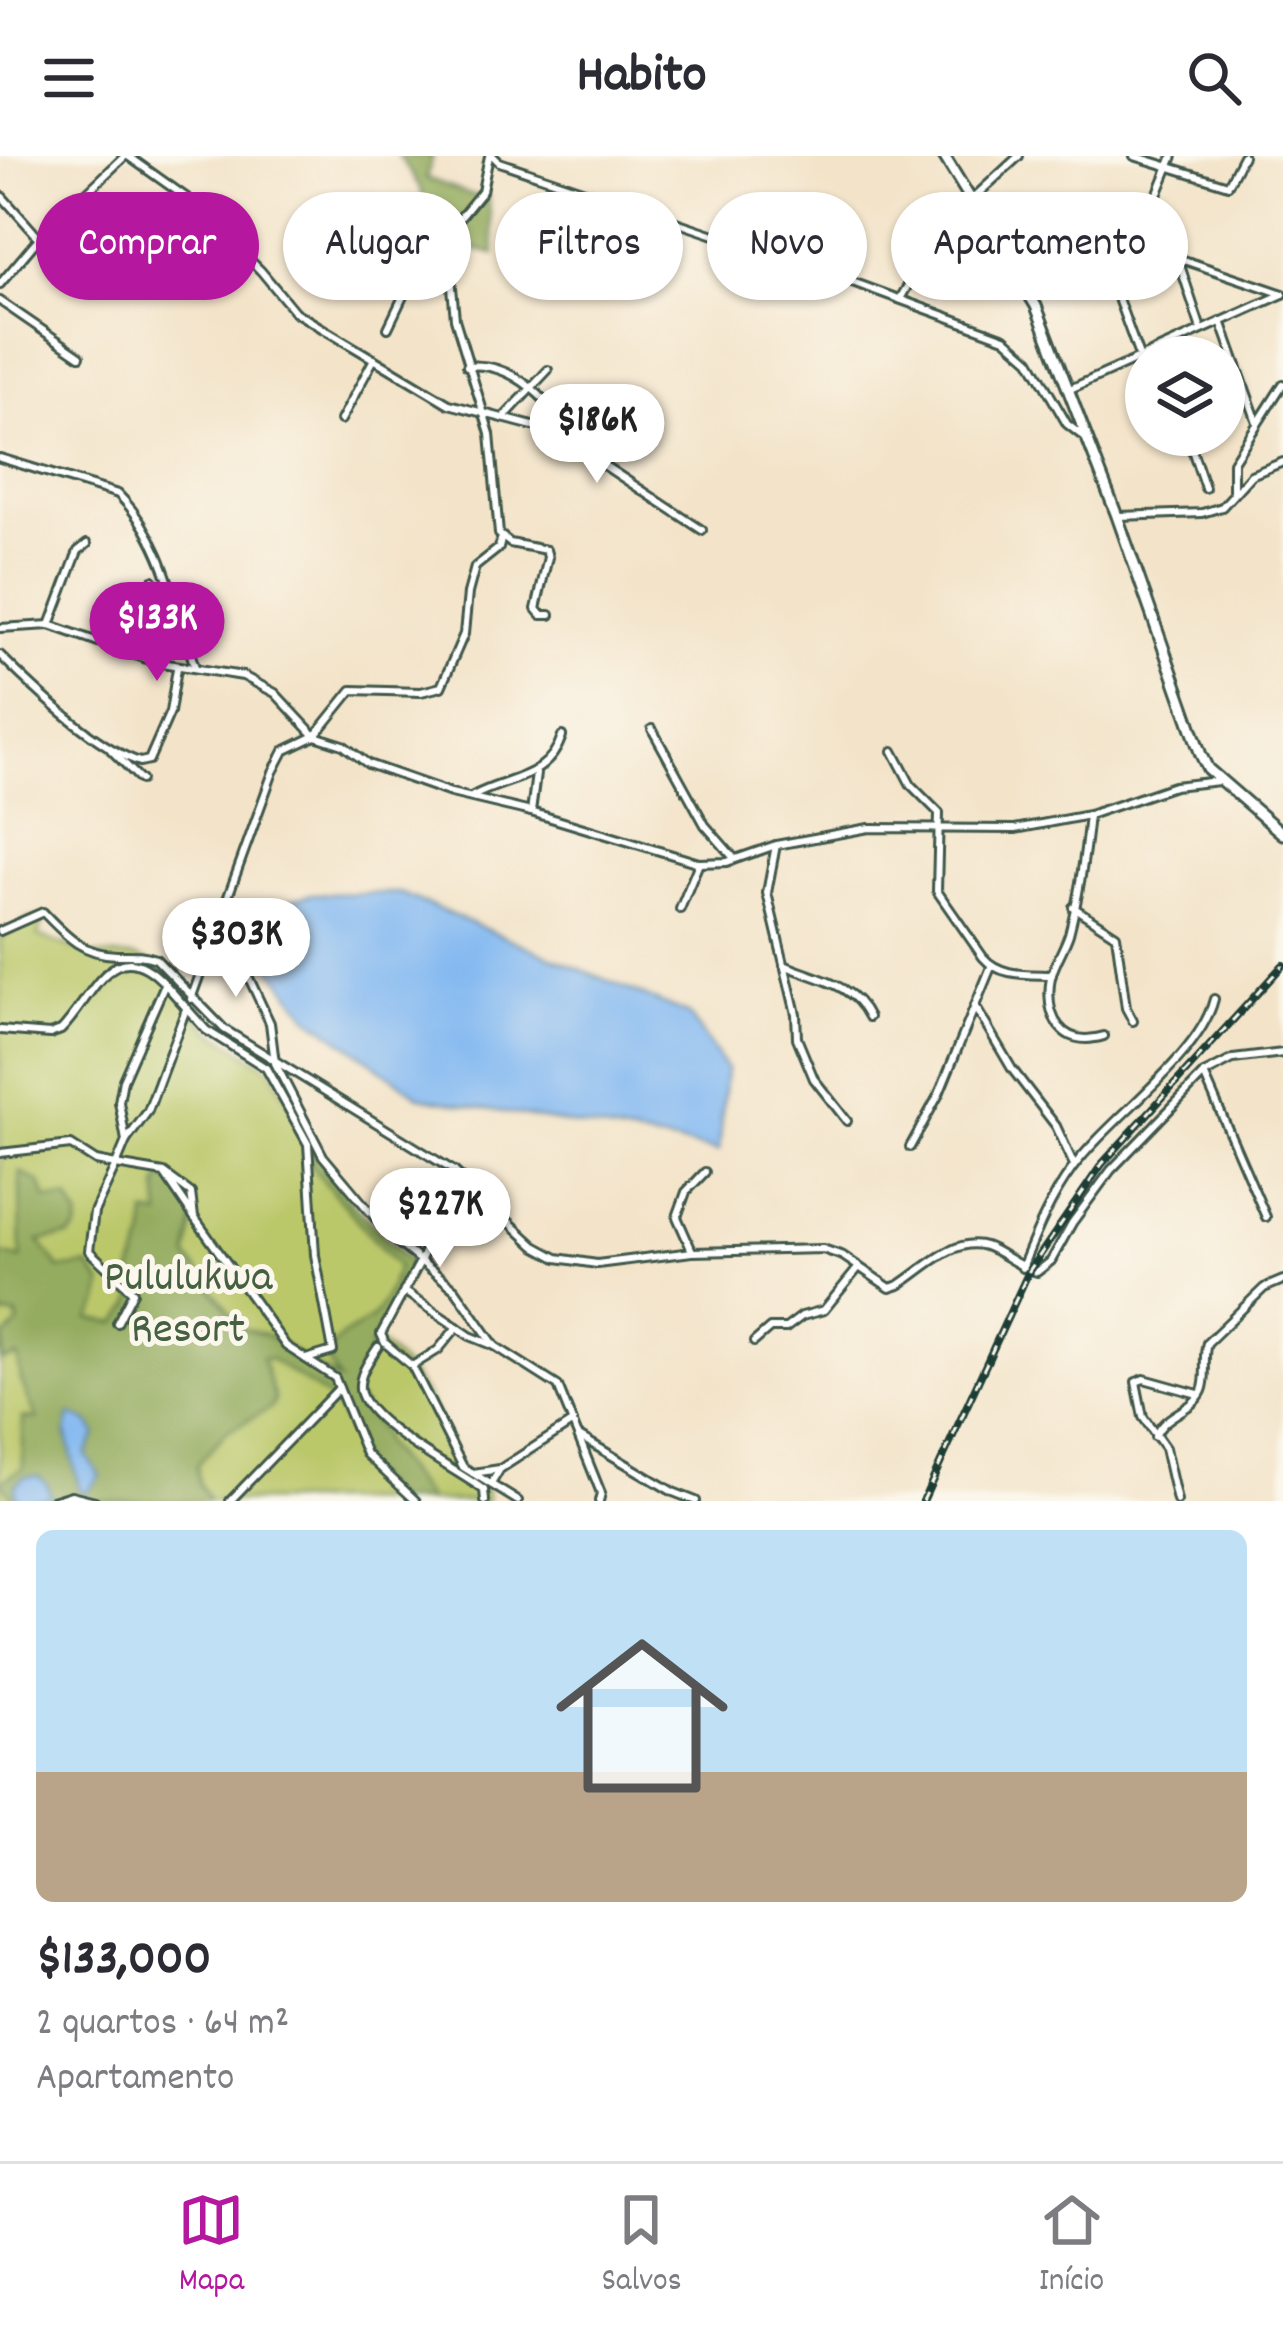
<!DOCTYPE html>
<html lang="pt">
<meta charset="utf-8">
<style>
:root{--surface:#fff;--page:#f2f2f3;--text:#2b2b33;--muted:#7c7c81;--line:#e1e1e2;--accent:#b5179e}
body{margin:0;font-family:Dekko,sans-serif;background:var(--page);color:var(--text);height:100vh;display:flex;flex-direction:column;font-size:45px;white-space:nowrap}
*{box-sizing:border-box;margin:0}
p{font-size:39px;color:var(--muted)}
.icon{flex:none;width:66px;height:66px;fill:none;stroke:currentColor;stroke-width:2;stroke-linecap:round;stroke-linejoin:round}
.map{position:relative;height:1345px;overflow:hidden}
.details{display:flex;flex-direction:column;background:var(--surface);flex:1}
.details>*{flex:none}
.guide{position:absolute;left:36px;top:36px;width:1212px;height:108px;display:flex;gap:24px}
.tools{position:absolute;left:1125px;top:180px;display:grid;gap:24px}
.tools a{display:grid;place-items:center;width:120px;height:120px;border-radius:50%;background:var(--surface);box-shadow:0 3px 9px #0004;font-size:60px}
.price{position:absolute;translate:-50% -102px;padding:0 27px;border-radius:42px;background:#fff;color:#222;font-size:39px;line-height:78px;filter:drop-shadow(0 3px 6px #0008)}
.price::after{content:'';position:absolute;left:50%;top:72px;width:36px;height:27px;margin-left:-18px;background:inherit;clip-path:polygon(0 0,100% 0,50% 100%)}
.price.active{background:var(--accent);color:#fff}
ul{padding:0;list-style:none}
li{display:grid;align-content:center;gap:24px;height:636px;padding:0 36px}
li span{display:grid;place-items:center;height:372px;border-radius:18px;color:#555}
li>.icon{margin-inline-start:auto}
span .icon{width:216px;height:216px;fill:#fffc;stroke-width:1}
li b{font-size:51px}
.pill{padding:0 42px;border-radius:54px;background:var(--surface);box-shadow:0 3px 9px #0004;font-size:42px;line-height:108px}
.pill.active{background:var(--accent);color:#fff}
header{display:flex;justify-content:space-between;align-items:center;height:156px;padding:0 36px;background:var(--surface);font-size:54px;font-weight:700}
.tabs{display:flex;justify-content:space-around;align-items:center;height:168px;border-top:3px solid var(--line);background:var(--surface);font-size:33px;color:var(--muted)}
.tabs a{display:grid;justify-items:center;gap:6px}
.tabs .active{color:var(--accent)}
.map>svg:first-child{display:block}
.green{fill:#bbc86a;stroke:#6d824f;stroke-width:3}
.forest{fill:#94ac5e;stroke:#5a7449;stroke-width:3}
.water{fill:#82b8f1;stroke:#507a92;stroke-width:3}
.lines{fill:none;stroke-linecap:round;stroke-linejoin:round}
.minor-casing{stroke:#3f564a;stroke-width:12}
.tertiary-casing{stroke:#3f564a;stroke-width:15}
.minor{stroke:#fff;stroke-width:6}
.tertiary{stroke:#fff;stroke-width:9}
.rail-casing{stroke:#1f3d34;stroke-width:8}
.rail{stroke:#fbf7ec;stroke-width:3;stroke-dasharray:9;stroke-linecap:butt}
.labels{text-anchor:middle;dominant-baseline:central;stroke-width:10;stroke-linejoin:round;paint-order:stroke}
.park-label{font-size:45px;fill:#466042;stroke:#fbf7ec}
</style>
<header><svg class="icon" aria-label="menu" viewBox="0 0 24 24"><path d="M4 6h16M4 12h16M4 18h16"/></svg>Habito<svg class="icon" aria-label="search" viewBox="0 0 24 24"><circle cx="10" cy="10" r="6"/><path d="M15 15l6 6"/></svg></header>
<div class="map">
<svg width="1283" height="1345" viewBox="0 0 1283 1345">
<rect width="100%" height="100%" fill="#fbf7ec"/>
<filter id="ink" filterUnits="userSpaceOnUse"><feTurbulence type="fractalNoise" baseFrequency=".00833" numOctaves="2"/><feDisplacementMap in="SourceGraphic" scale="24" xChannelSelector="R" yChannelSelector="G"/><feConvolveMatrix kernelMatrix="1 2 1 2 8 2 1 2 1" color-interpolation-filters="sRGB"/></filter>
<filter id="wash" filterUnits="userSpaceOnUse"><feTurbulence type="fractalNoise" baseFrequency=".004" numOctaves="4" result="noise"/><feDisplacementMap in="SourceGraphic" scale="48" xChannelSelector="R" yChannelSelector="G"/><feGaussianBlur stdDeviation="2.7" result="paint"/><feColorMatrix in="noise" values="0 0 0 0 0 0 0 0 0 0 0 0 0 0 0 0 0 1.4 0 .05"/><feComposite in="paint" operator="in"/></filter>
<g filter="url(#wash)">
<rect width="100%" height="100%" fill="#f3e3c8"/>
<!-- green -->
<path class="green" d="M44 761 38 780 92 799 136 801 155 808 210 874 270 912 324 1012 362 1059 411 1107 410 1117 374 1184C417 1215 443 1263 458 1314L485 1331 487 1345H0V783L29 763Z"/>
<!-- forest -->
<g class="forest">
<path d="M399 0H433L426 22 473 39 488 40 495 98 459 90 447 78 434 83 421 33Z"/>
<path d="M312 992 349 1044 411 1107 410 1117 374 1183 355 1239 382 1278 384 1288 429 1345H395L361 1310 352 1280 333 1245 271 1203 262 1202 275 1244 271 1252 227 1275 197 1309 199 1327 209 1345H14L1 1325 23 1312V1262L37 1263 21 1225 18 1201 2 1205 5 1181 18 1169 17 1160 0 1159V1098L21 1103 20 1016 40 1027 47 1043H68L79 1061 77 1073 70 1080 39 1085 60 1113 88 1109 102 1128 100 1146 90 1163 117 1167 131 1149 136 1133 130 1122 145 1079 146 1058 161 1060 158 1030 163 1020 188 1035 194 1061 188 1101 242 1173 267 1179 338 1224 327 1203C335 1178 350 1178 369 1164 382 1154 392 1127 398 1111L310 1009Z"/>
</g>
<!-- water -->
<g class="water">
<path d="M400 737 689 859 726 913 719 995 420 941 308 860 247 780 249 757 312 738Z"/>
<path d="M70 1258 88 1266 96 1278 86 1299 100 1320 88 1335H80L66 1276Z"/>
<path d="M38 1320 47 1328 51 1341 19 1344 15 1339V1329L24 1321Z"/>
</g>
</g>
<g filter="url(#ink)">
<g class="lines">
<!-- minor casing -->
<g class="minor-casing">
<g id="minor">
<path d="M128 0 187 42 261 115 295 156 449 248 552 275 702 374"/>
<path d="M489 0 482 35 447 78 455 163 490 278 499 378 510 387 546 394 548 401 536 453 541 459H550"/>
<path d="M493 0 499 6 847 124 1005 182 1030 204 1067 268 1085 282"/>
<path d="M1134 0 1228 29 1243 0"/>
<path d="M0 38 39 82 125 0"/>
<path d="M1094 77 1139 200"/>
<path d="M997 82 1022 71 1063 70 1137 88 1283 138"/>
<path d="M1137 88 1173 0"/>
<path d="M1178 103 1201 173"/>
<path d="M0 128 39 82"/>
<path d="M900 143 941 72 1019 0"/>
<path d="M0 145 80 200"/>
<path d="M1221 165 1257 266"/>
<path d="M388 172 418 109 446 79"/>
<path d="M467 210C513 205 557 248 572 287"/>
<path d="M1070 233 1283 138"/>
<path d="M505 260 548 214"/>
<path d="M341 264 374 203"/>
<path d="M1187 279 1205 332"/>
<path d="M0 302 118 338C165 385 174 450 195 511"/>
<path d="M1233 334V306L1283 228"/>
<path d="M1119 360 1202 357 1222 351 1251 319 1283 306"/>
<path d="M50 469 78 395 87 388"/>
<path d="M0 472 50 469 155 506 243 520 275 537 315 580 343 589 368 608 451 637 531 656 699 707 727 706 776 689 869 672 1015 673 1089 659 1174 630 1219 625"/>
<path d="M117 493 153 424"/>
<path d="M0 499C33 532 96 592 140 606L149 604 170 556 177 512"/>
<path d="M652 573 705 669 733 701"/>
<path d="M111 594 141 624"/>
<path d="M893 595 911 629 939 657 937 735 983 801C1000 821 1027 818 1052 819"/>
<path d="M473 640C508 621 548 624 562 580"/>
<path d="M531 656 536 618"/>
<path d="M1089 659C1085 698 1079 740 1069 778 1064 793 1055 806 1051 821 1044 860 1061 893 1104 880"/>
<path d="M776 689 767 737 796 858 797 882 814 923 847 965"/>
<path d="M1073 751 1116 779 1126 852 1133 865"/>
<path d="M680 753 699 707"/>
<path d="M217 774 242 807 270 867 275 907 323 1000 392 1082 455 1133 495 1190"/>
<path d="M0 775 43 756C66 780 82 798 117 799 132 799 142 798 156 803L224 873 454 1015 535 1090 557 1102 597 1108 692 1096 823 1093 843 1100 890 1132 899 1129C923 1114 955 1080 985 1090 1003 1096 1017 1111 1037 1116L1051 1105 1072 1067 1111 1014 1204 918 1233 903 1283 897"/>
<path d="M784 809C816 823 853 827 869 861"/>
<path d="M991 811 975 850 1012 913 1056 970 1074 1009"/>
<path d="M191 843 273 616 284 595 315 580 352 534 421 536 441 531 464 478 468 437 475 411 499 392 501 384"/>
<path d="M0 874 50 878 61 874C93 842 113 772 165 828"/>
<path d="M1204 918 1266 1061"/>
<path d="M126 985 119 946 123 924 165 828 206 874 266 912 308 988 315 1099 333 1195 306 1203"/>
<path d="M910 991 939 938 975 850"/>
<path d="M0 997 71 989 96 1005 116 1009 94 1056 89 1095 133 1136 117 1167"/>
<path d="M164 1017 191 1037 194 1061 164 1017 116 1009 126 985 148 955 186 853"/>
<path d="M194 1061 286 1190 335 1222 366 1298 416 1345"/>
<path d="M692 1095 677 1061 686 1036 705 1016"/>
<path d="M1022 1112C1036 1077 1050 1043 1072 1013 1108 963 1200 901 1214 843"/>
<path d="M404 1135 470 1180 495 1190 558 1230 601 1337 599 1345"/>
<path d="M457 1171 438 1194 412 1210 463 1311 518 1345"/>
<path d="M754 1186 770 1172H786L802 1160 824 1154 859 1111"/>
<path d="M378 1191C370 1203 358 1219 360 1234 366 1268 456 1313 484 1334L485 1345"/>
<path d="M412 1210 385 1187 381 1178 421 1104 454 1015"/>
<path d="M579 1280 673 1336 696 1345"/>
<path d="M1155 1281C1164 1257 1192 1256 1202 1235 1208 1221 1202 1202 1207 1187L1264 1132 1283 1124"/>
<path d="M473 1317 500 1313"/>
<path d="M491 1328 500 1313 573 1266"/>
<path d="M52 1345 71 1339 95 1345"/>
<path d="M230 1345 339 1232"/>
<path d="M1177 1345 1165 1292 1143 1261 1136 1226 1144 1223 1198 1238"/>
</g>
</g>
<!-- tertiary casing -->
<g class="tertiary-casing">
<path id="tertiary" d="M944 0 1036 150 1117 360 1201 599 1208 613 1283 678"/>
</g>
<!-- minor -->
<use href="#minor" class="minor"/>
<!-- tertiary -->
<use href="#tertiary" class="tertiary"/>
<!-- rail casing -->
<g class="rail-casing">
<path id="rail" d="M923 1345 1029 1115 1102 1008 1283 809"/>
</g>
<!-- rail -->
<use href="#rail" class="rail"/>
</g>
</g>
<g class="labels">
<!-- park labels -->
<g class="park-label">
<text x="188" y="1124">Pululukwa<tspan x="188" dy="52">Resort</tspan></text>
</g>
</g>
</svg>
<div class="tools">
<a><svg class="icon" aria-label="layers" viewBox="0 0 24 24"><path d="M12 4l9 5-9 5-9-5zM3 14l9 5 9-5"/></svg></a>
</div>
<b class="price" style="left:597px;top:330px">$186K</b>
<b class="price active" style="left:157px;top:528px">$133K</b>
<b class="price" style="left:236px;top:844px">$303K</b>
<b class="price" style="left:440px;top:1114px">$227K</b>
<div class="guide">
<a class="pill active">Comprar</a>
<a class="pill">Alugar</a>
<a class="pill">Filtros</a>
<a class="pill">Novo</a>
<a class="pill">Apartamento</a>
</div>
</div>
<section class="details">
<ul>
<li><span style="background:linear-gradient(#bfe0f5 65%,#b9a48a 0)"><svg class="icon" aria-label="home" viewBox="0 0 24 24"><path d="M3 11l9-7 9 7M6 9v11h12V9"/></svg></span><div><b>$133,000</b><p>2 quartos · 64 m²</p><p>Apartamento</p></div></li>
</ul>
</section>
<nav class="tabs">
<a class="active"><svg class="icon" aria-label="map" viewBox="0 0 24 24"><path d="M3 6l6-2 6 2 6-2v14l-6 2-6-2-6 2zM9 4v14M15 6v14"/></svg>Mapa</a>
<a><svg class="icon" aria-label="saved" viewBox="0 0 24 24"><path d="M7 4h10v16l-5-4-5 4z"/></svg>Salvos</a>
<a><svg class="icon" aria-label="home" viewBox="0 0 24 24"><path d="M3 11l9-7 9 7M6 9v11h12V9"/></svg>Início</a>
</nav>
